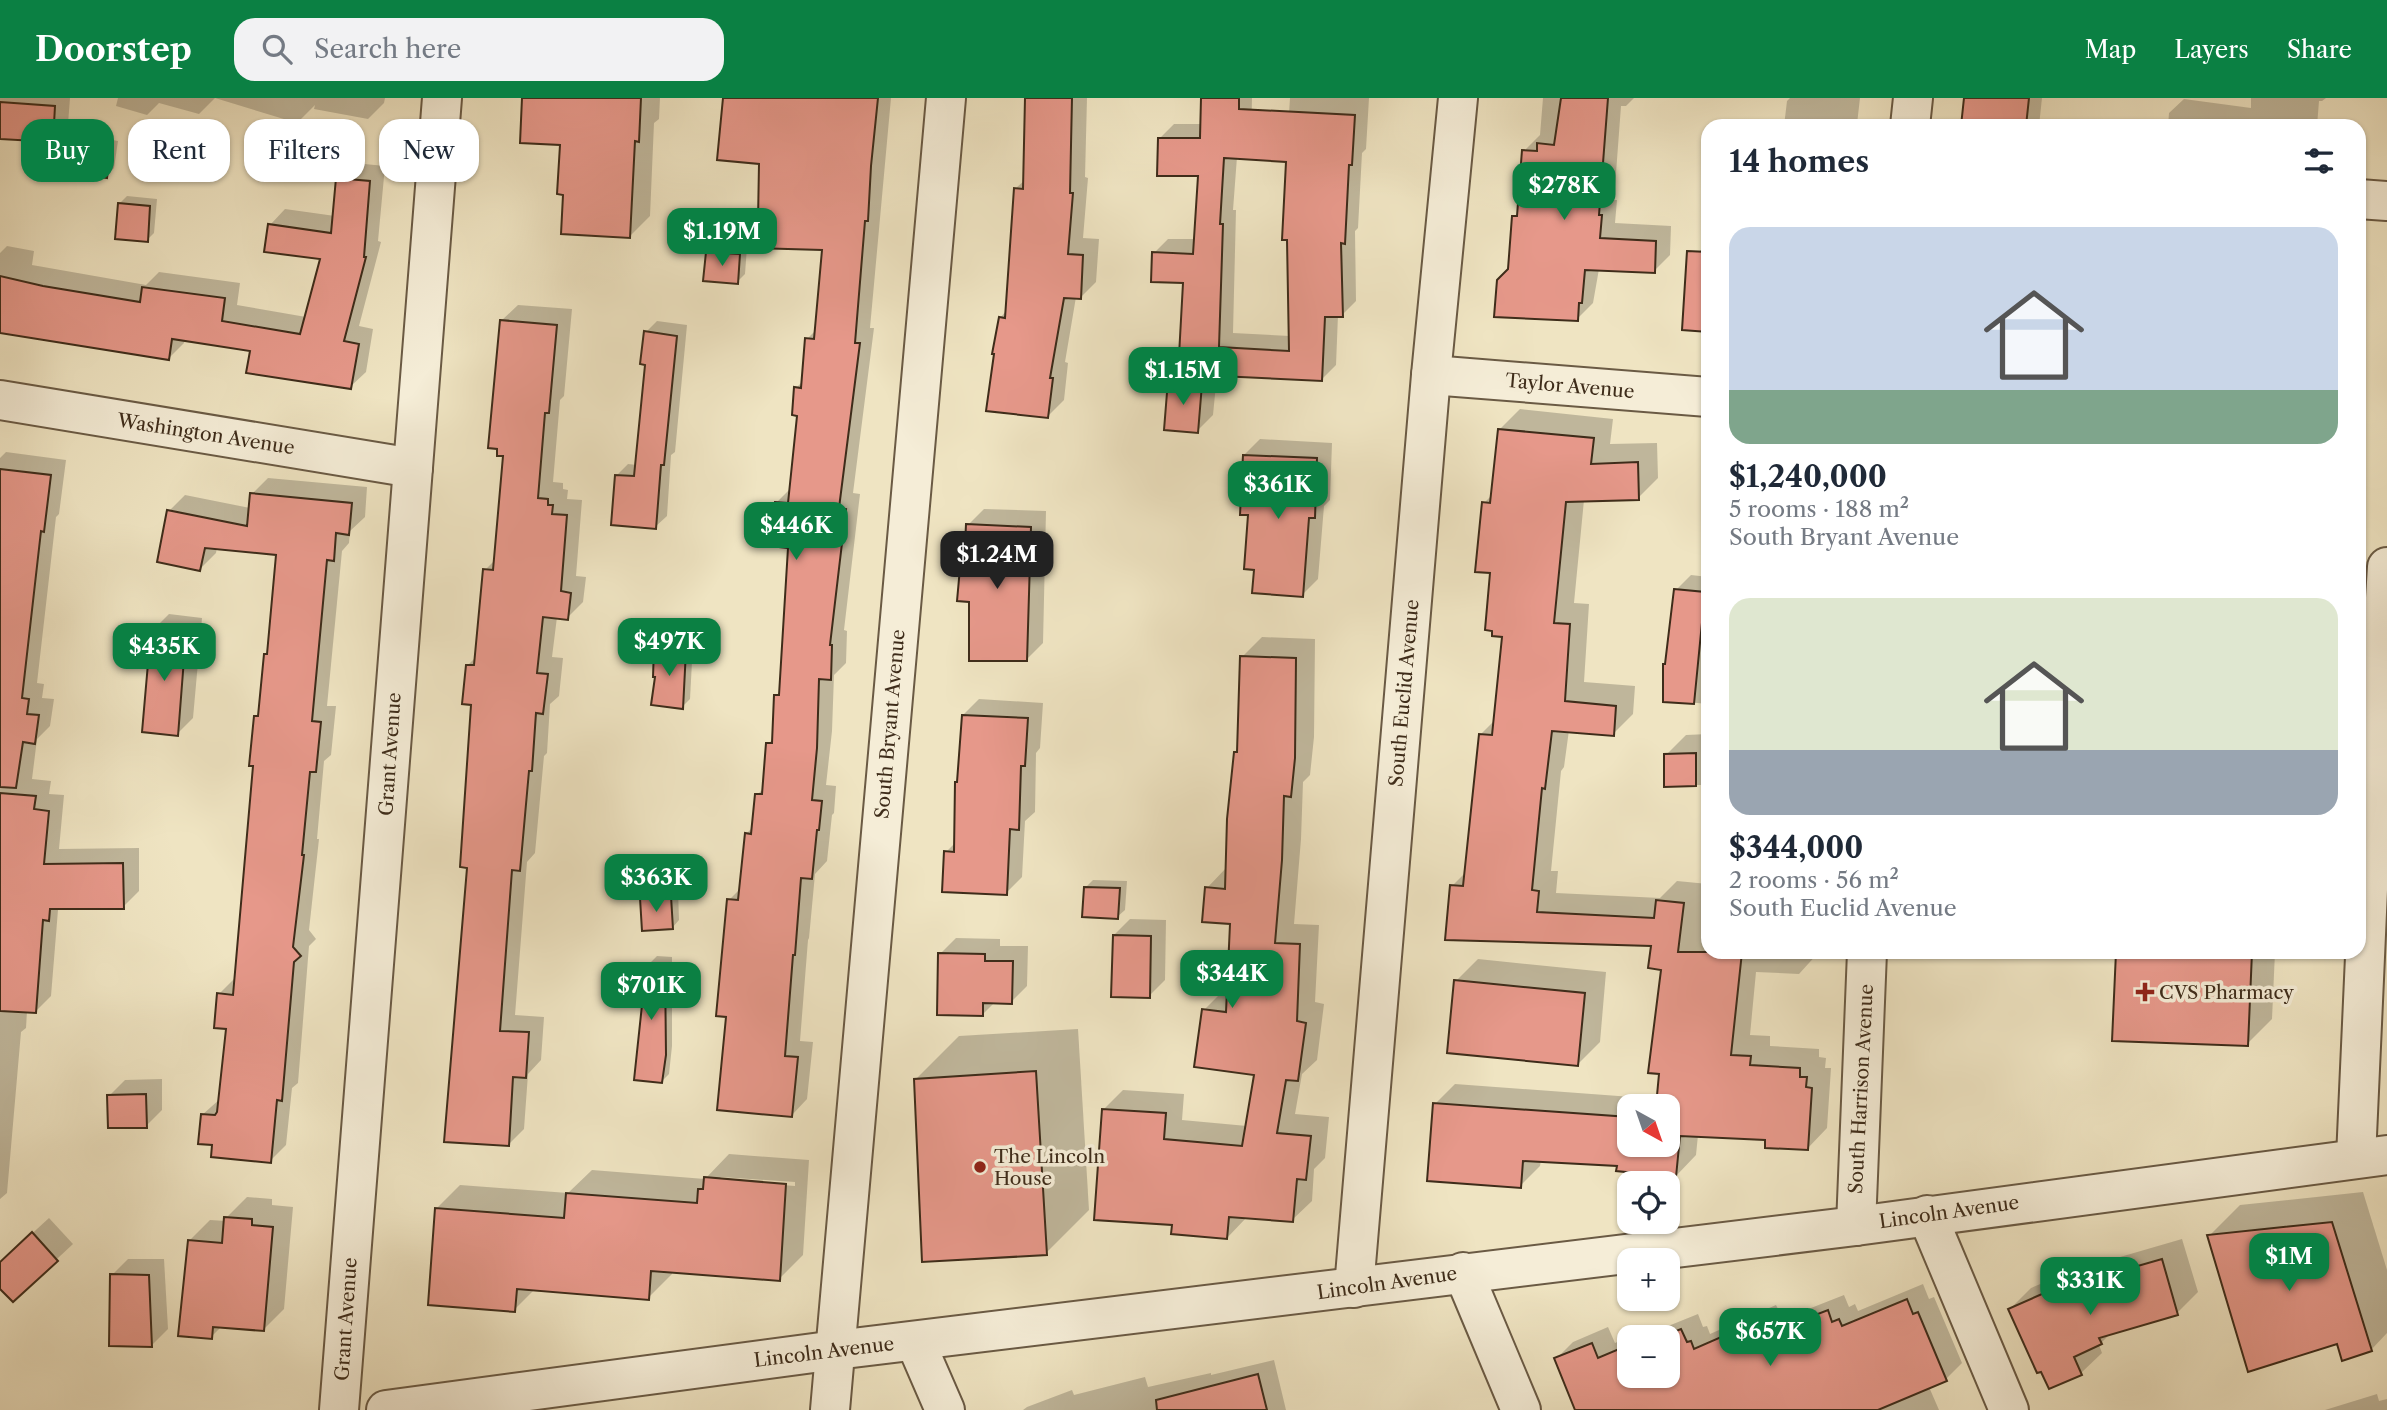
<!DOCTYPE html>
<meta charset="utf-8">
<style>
:root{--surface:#fff;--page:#f2f2f3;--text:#1f2937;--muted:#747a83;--accent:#0b8043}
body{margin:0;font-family:"Libre Caslon Text",serif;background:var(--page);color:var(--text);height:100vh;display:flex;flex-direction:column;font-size:26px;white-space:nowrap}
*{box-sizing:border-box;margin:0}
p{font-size:23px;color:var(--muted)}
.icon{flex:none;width:38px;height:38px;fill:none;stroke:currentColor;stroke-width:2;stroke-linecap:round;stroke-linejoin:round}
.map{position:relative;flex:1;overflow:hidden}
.drawer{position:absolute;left:1701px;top:21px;width:665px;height:840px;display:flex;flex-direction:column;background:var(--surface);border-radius:21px;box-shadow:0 2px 5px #0004}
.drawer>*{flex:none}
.hud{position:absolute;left:21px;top:21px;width:665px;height:63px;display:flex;gap:14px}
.needle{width:46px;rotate:140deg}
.fabs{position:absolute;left:1617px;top:996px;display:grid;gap:14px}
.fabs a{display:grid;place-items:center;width:63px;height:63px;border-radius:14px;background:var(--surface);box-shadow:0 2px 5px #0004;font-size:35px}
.price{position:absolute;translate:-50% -60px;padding:0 16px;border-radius:14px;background:var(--accent);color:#fff;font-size:23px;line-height:46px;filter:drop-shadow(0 2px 4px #0008)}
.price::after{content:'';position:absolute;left:50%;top:42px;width:21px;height:16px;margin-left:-10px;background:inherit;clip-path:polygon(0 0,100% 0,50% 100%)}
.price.selected{background:#222;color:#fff}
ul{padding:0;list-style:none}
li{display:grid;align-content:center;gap:14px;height:371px;padding:0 28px}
li span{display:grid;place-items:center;height:217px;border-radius:21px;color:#555}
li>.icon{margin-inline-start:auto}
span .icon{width:126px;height:126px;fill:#fffc;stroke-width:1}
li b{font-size:30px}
h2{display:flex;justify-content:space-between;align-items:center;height:84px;padding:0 28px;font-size:30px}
.tag{padding:0 24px;border-radius:21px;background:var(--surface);box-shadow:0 2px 5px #0004;font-size:24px;line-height:63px}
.tag.selected{background:var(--accent);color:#fff}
header{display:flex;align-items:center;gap:42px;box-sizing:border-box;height:98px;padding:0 35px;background:var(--accent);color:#fff}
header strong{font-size:33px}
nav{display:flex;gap:38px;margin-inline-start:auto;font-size:24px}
.search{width:490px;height:63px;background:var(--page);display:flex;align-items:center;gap:18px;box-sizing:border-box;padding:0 24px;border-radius:21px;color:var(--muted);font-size:26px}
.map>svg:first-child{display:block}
.shadow{fill:#0003;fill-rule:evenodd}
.building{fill:#e6988a;stroke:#3e2c1a;stroke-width:2;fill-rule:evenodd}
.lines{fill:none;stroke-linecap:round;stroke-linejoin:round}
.minor-casing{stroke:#6a5a44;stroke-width:42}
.minor{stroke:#f5edd7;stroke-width:38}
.poi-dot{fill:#8f2418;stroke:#f5edd7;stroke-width:2.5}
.labels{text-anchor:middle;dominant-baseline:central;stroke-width:7;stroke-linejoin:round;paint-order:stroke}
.street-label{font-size:19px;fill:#3e2c1a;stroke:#f5edd7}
.poi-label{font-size:19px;fill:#3e2c1a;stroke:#f5edd7;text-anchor:start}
</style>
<header>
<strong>Doorstep</strong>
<div class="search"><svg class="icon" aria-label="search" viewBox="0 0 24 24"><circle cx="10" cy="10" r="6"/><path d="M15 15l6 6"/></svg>Search here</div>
<nav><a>Map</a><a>Layers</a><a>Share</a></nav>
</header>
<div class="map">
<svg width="2387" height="1312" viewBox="0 0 2387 1312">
<rect width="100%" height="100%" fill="#efe4c2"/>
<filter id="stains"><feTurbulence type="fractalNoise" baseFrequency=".00286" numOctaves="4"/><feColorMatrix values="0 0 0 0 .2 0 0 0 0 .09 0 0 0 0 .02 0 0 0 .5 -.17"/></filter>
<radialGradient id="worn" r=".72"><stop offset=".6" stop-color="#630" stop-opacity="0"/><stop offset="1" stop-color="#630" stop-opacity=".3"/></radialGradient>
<!-- shadow -->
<g class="shadow">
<path d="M0 0H70L68 26 52 42 0 39Z"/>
<path d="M118 0H215L199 16 159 5 147 17 116 8Z"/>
<path d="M215 0H385L384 5 368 21 314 11 315 7 297 25Z"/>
<path d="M524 0H660L659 21 654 25 650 118 629 139 562 45Z"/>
<path d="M725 0H891L870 230H874L853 395 860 396 844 532 847 533 846 565 834 577 832 633 826 687 836 688 834 715 832 717 827 763 815 776 809 840 808 842 800 943 813 944 807 1001 792 1017 727 918 729 802 741 790 746 736 753 729 757 697 764 690 768 646 774 640 776 598 781 593 790 448 777 404 791 390 799 316 796 290 803 283 807 241 816 232 823 151 753 122 759 116 761 64Z"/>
<path d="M1027 0H1087L1085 79 1088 80 1083 140 1099 141 1096 184 1080 200 1076 199 1065 264 1068 265 1064 302 1048 318 1000 220 1007 212 1015 91 1025 82Z"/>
<path d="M1203 0H1252L1251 45 1237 59 1233 112H1236L1233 235 1290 238 1288 62H1286L1290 0H1369L1366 51 1362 55 1358 130 1355 133 1356 203 1342 217H1338L1336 267 1321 282 1217 276 1213 317 1197 333 1169 283 1180 272 1185 184 1154 155 1168 141H1195L1200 76 1160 40 1174 26H1202Z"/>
<path d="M1543 0H1634L1626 8H1621L1614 102H1617L1615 125 1671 128 1670 157 1654 173 1599 171 1593 205 1577 221 1510 171 1514 119 1519 114 1524 53 1540 37Z"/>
<path d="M1790 0H1860L1857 26 1861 28H1784L1787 3Z"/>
<path d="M1965 0H2042L2039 28H1962Z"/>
<path d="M2251 0H2326L2322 3H2319L2317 28H2168L2169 15 2184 1 2251 10Z"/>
<path d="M90 38 118 43 114 70 106 78 83 46Z"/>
<path d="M354 65 385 68 378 143 381 144 359 228 373 231 366 274 350 289 252 251 185 241 184 245 168 261 0 233V155L7 148 34 153 32 167 146 187 159 174 240 185 237 207 306 219 322 160 270 127 285 111 335 118 338 81Z"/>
<path d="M127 98 157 101 154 135 147 142 119 106Z"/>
<path d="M2359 131 2362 132 2359 165Z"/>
<path d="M715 147 747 149 745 176 737 184 708 154Z"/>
<path d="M1704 149H1708V233L1688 165Z"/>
<path d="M518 207 572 211 564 298 560 302 553 384 563 385V391L568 392 567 401 582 402 576 478 586 479 583 504 567 520 557 519 552 559 563 560 559 598 550 606 547 655 544 658 535 755 527 764 515 917 544 919 541 962 528 976 524 1031 508 1047 469 768 473 606 468 567 476 559 485 472 496 461 505 356 501 223Z"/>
<path d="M657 223 687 227 675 354 671 357 667 418 655 429 616 378 628 366 637 367 647 265 646 234Z"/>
<path d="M1520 311 1613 321 1610 346 1657 345 1658 380 1638 400 1584 402 1574 505 1589 506 1584 584 1635 588 1633 616 1613 636 1569 632 1564 669 1561 673 1551 773H1558L1556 795 1660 800 1677 783 1708 786V854H1819L1799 876 1756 874 1750 937 1770 938V948L1819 951V959L1826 960 1825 970H1831L1827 1030 1807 1051 1767 1041 1698 1037 1696 1057 1676 1078 1619 1066 1541 1062 1540 1068 1520 1088 1435 1006 1455 986 1659 1001 1663 870 1653 846 1447 840 1452 788 1467 773 1480 637 1496 621 1504 537 1492 474 1484 405 1493 396 1500 331ZM1629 1008H1668V1046H1629Z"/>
<path d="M1260 341 1332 345 1330 402 1324 408 1318 481 1302 497 1256 470 1244 357Z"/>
<path d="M6 354 66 362 59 416 56 419 37 585 44 586 42 600 54 601 50 628 37 641 32 681 51 683 49 696 64 697 59 751 139 750V793L123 809 60 810 58 812 51 898 35 914 27 913 26 930 21 934 7 1095 0 1101V360Z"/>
<path d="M268 380 367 389 365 419 350 433 349 445 342 453 327 608H336L331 657 324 663 317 741H319L309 832 316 841 309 848 298 985 292 990 286 1047 270 1063 214 1046 202 1017 220 1001 227 929 219 896 235 880 255 667 256 618 261 614 266 556 269 554 277 455 217 449 216 455 200 471 169 413 185 397 250 410 252 396Z"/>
<path d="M984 411 1046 413 1043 545 1027 561 971 503 962 470 966 466 968 427Z"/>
<path d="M1691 477 1708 479V606L1665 602 1667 564 1676 492Z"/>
<path d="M169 516 202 520 193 620 177 636 153 532Z"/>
<path d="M1262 539 1315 541 1314 639 1310 677 1303 684 1301 741 1294 826 1319 827 1315 904 1324 906 1317 962 1302 976 1295 1016 1329 1019 1325 1060 1314 1071 1312 1103 1292 1122 1246 1120 1227 1140 1104 1011 1123 992 1184 996 1182 1022 1247 1028 1256 976 1204 912 1224 892 1229 893 1231 824 1207 790 1227 769 1236 655 1239 652 1242 559Z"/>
<path d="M664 544 693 545 690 601 682 609 657 577 656 551Z"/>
<path d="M979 601 1043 605 1040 650 1036 655 1035 714 1025 723 1022 779 1006 795 946 754 956 744 963 617Z"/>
<path d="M1708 636V687H1666V657L1686 637Z"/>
<path d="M1093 782 1127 783 1125 812 1117 819 1086 789Z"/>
<path d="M678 791 679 822 672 830 642 801 650 793Z"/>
<path d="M1130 821 1166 822 1165 882 1149 898 1114 837Z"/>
<path d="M956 840 1000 841V848H1028L1027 888 1011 904 996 903 983 916 940 856Z"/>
<path d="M2117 854H2275L2272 921 2247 946Z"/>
<path d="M657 858 672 859V948L669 976 662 983 644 905 633 872 641 864H651Z"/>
<path d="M1478 861 1606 874 1600 944 1578 966 1456 883Z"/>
<path d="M1078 931 1089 1112 1046 1155 916 981 959 938Z"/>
<path d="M162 981V1012L146 1028 109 998 125 982Z"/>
<path d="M729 1056 809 1062 803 1157 779 1181 672 1173V1176L648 1200 536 1190 514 1212 436 1111 460 1087 568 1095 592 1072 705 1081ZM721 1079 795 1084V1088L717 1082Z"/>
<path d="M2363 1094 2387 1172V1235L2371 1252 2338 1243 2209 1138 2240 1107Z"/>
<path d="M247 1099 272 1101V1107L293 1109 284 1211 264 1231 222 1228 211 1239 189 1143 210 1122 226 1123V1120Z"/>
<path d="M49 1120 73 1146 13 1202 0 1188V1165Z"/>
<path d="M2182 1141 2198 1194 2177 1215 2111 1235 2099 1247 2102 1255 2081 1275 2042 1271 2010 1211 2031 1190 2095 1163 2096 1166Z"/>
<path d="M128 1161H164L168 1231 152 1247 112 1177Z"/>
<path d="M1923 1186 1929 1201 1934 1199 1962 1265 1946 1281 1929 1289 1939 1312H1577L1556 1261 1573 1244 1608 1229 1615 1245 1635 1236 1637 1239H1629V1278H1668V1239H1641L1698 1216 1703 1229 1707 1228 1710 1236 1776 1207 1783 1221 1844 1197 1849 1209 1855 1206 1858 1213Z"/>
<path d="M1274 1262 1286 1312H1023L1027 1309 1072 1292 1074 1297 1145 1279 1148 1289 1211 1275V1277Z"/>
<path d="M2377 1296 2379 1303 2387 1301V1312H2325Z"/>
</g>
<!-- building -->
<g class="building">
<path d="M522 0H641L639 44 635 43 630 140 561 136 563 97 557 96 560 47 520 45Z"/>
<path d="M723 0H878L871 68 868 123H865L855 245H860L839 410 846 411 830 547H832L831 582 819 581 817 650 812 702 822 703 819 732H817L812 781 801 780 795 857H793L785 958 798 959 792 1019 717 1012 726 919 716 918 727 801 738 802 745 735 751 736 755 696H762L766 645H772L774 597H779L788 450 770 448 775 404 788 405 797 318 792 317 794 289 801 290 805 240 814 241 822 152 751 150V122H758L759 66 717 62Z"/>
<path d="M1025 0H1072L1070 95H1073L1068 156 1083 157 1081 201 1064 200 1050 280H1053L1048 320 986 313 994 256H992L999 219 1005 220 1014 90 1023 91Z"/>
<path d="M1201 0H1239V11L1355 17 1352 67H1349L1345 146 1341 145 1343 219H1325L1322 283 1178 276 1183 185 1151 184 1152 154 1193 156 1198 78H1157L1158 40H1200ZM1224 60 1286 64 1282 142H1287L1289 253 1219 249 1223 126H1220Z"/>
<path d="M1561 0H1608L1599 117H1602L1600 140 1656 143 1655 175 1585 172 1582 205H1579L1578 223 1494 219 1497 182 1508 171 1512 118H1517L1522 52 1537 53V45L1554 47Z"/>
<path d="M1964 0H2029L2026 28H1961Z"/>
<path d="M0 4 55 8 53 44 0 41Z"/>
<path d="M81 45 111 50 107 80 77 75Z"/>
<path d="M336 80 370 83 364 159H366L344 243 359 246 351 291 246 275 250 253 172 241 169 262 0 235V178L43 188 140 204 142 189 225 200 222 223 300 236 320 161 264 154 268 126 331 135Z"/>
<path d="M118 105 150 108 148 144 115 141Z"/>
<path d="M1687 153 1708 154V234L1682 232Z"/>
<path d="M706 154 740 156 738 186 703 183Z"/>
<path d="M500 222 557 227 549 315H545L538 400 548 401V407H553L552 416 567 417 561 493 571 495 568 522 543 519 537 575 548 576 543 616 536 615 532 673H529L520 773 512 772 500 933 529 934 526 980 513 979 509 1048 444 1044 467 770 460 769 471 607 462 606 466 567H474L483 471 493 472 503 358H497V351L488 350Z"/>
<path d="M644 233 677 238 664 367H661L656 431 611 427 615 377 634 378 645 267 640 266Z"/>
<path d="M1168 282 1202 286 1198 335 1164 332Z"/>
<path d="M1498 331 1594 340 1591 366 1638 364 1639 402 1566 404 1554 525 1570 526 1565 603 1616 608 1614 638 1552 633 1545 691 1542 690 1532 792 1539 793 1537 814 1654 820 1656 802 1684 805 1678 854H1742L1731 957 1751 958 1750 967 1800 970V979H1807L1806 989 1812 990 1808 1052 1765 1050V1042L1680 1038 1676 1079 1616 1073 1617 1068 1523 1063 1521 1090 1427 1083 1433 1005 1629 1019V1046H1668V1008H1656L1659 976 1648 975 1661 872 1648 870 1651 848 1445 842 1450 787 1463 788 1479 636 1492 637 1502 539 1492 538V533L1485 532 1490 475 1475 474 1482 404 1490 405Z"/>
<path d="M1243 357 1317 360 1315 420H1309L1303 499 1252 495 1254 472 1244 471 1248 417H1240Z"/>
<path d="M0 371 51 377 44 434 41 433 22 600 29 601 27 616 39 617 35 646 23 644 16 690 0 689Z"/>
<path d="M250 395 352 405 349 437 336 435 334 463 327 462 312 623 321 624 316 674H310L302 757H304L293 849 301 858 294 864 282 1003 277 1002 271 1065 211 1059 212 1047 198 1046 201 1016 215 1017 217 1014 226 931 214 930 217 895 233 897 253 668H249L254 618H258L264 556H267L276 457 205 450 200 473 157 464 167 412 247 428Z"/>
<path d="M966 426 1031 429 1027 563H969V504L957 503 960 470H964Z"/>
<path d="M1674 491 1705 494 1694 606 1663 604V566H1665Z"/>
<path d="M151 531 186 535 178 638 142 634Z"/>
<path d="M654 550 686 552 683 611 651 607 655 579H653Z"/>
<path d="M1240 558 1296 560 1295 660 1291 699 1284 698 1282 762 1275 845 1300 846 1297 923 1306 925 1298 983 1286 982 1277 1035 1311 1038 1306 1082 1297 1081 1293 1124 1229 1119 1227 1141 1171 1136 1172 1127 1094 1122 1102 1011 1166 1015 1164 1041 1242 1048 1254 977 1194 969 1202 911 1226 914 1230 826 1202 824 1205 789 1225 791 1227 721 1234 654H1237Z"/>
<path d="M962 617 1028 620 1025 668H1021L1019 732 1010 731 1007 797 942 794 944 753 954 754 955 684H957Z"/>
<path d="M1696 655V688L1664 689V656Z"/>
<path d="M0 695 36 698 34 711 49 713 44 766 123 765 124 811H50L49 823 43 822 36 915 0 913Z"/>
<path d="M1084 789 1120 790 1118 821 1082 819Z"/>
<path d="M671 798 673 831 642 833 640 800Z"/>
<path d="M1113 837 1151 838 1150 900 1111 899Z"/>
<path d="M2116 854H2252L2248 948 2112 943Z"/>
<path d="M938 855 985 856V863H1013L1012 906 983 905V918L937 917Z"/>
<path d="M647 865 665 866 666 957 662 985 634 982 642 907H632L631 871H647Z"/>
<path d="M1454 882 1585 895 1578 968 1447 955Z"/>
<path d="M1036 973 1047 1157 922 1164 914 981Z"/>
<path d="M146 996 147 1030H108L107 997Z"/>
<path d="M704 1079 786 1086 780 1183 651 1173 649 1202 517 1191 515 1214 428 1207 435 1110 564 1120 566 1095 697 1105 698 1091H703Z"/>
<path d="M224 1119 252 1121V1127L273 1129 264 1233 213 1229 212 1241 178 1238 188 1142 222 1145Z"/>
<path d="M2332 1124 2372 1253 2342 1263 2337 1246 2248 1274 2207 1137Z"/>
<path d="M32 1134 58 1163 13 1204 0 1191V1164Z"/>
<path d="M2162 1161 2178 1217 2099 1240 2102 1246 2074 1259 2082 1277 2049 1291 2041 1274 2037 1275 2008 1211 2074 1182 2075 1186Z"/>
<path d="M110 1176 149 1177 152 1249 109 1248Z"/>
<path d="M1907 1201 1913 1216 1918 1214 1947 1283 1878 1312H1575L1554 1260 1592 1245 1598 1260 1619 1251 1621 1256 1629 1252V1278H1668V1239H1661L1681 1231 1687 1244 1691 1243 1694 1251 1760 1222 1766 1236 1828 1212 1832 1224 1839 1221 1842 1228Z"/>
<path d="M1258 1276 1267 1312H1157L1156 1302Z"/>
</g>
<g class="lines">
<!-- minor casing -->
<g class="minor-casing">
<g id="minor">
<path d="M1910 28 1913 0"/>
<path d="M2359 101 2387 103"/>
<path d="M1431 277 1708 299"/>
<path d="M0 302 413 370"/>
<path d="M2356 1060 2372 702 2387 469"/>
<path d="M1927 1117 2009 1312"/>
<path d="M1856 1128 1867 854"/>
<path d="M1463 1174 1521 1312"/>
<path d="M1354 1190 1431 277 1458 0"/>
<path d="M915 1243 945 1312"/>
<path d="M339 1312 442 0"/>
<path d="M386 1312 836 1252 1856 1128 2387 1057"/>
<path d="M830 1312 946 0"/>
</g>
</g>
<!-- minor -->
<use href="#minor" class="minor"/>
</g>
<!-- markers -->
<g class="poi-dot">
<path d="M2141.5 883.5h7v7h7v7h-7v7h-7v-7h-7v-7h7z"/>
<circle cx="980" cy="1069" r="7"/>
</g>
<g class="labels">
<!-- street labels -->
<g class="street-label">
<text transform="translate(1570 288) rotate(5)">Taylor Avenue</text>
<text transform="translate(206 336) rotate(9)">Washington Avenue</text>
<text transform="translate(1404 595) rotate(-85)">South Euclid Avenue</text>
<text transform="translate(890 626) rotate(-85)">South Bryant Avenue</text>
<text transform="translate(390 656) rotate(-86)">Grant Avenue</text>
<text transform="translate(1861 991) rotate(-87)">South Harrison Avenue</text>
<text transform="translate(1949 1114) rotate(-8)">Lincoln Avenue</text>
<text transform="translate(1387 1185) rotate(-8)">Lincoln Avenue</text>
<text transform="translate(346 1221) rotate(-86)">Grant Avenue</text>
<text transform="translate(824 1254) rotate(-7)">Lincoln Avenue</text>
</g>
<!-- poi labels -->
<g class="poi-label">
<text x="2159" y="894">CVS Pharmacy</text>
<text x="994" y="1058">The Lincoln<tspan x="994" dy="22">House</tspan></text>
</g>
</g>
<rect width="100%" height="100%" filter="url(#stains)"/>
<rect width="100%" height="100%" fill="url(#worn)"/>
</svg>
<div class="fabs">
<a><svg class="needle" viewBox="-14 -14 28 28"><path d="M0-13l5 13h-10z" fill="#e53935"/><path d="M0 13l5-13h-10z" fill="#747a83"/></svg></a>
<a><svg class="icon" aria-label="locate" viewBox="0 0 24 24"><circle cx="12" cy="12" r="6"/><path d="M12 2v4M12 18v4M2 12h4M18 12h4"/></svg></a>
<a>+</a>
<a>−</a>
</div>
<b class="price" style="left:1564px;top:124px">$278K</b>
<b class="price" style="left:722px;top:170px">$1.19M</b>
<b class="price" style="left:1183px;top:309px">$1.15M</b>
<b class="price" style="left:1278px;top:423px">$361K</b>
<b class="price" style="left:796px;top:464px">$446K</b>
<b class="price selected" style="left:997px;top:493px">$1.24M</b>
<b class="price" style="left:669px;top:580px">$497K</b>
<b class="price" style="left:164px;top:585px">$435K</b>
<b class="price" style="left:656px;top:816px">$363K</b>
<b class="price" style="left:1232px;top:912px">$344K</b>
<b class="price" style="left:651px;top:924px">$701K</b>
<b class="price" style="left:2289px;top:1195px">$1M</b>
<b class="price" style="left:2090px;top:1219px">$331K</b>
<b class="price" style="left:1770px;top:1270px">$657K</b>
<div class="hud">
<a class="tag selected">Buy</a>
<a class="tag">Rent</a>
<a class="tag">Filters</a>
<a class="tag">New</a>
</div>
<section class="drawer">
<h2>14 homes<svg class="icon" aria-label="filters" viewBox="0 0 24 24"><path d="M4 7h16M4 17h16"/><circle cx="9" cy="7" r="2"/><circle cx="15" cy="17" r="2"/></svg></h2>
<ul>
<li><span style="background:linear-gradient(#c9d6e8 75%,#7fa58c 0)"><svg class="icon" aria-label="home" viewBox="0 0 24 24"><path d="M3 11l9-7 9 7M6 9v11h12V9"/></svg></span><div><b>$1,240,000</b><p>5 rooms · 188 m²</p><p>South Bryant Avenue</p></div></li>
<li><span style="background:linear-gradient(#dfe7d0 70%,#9aa5b1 0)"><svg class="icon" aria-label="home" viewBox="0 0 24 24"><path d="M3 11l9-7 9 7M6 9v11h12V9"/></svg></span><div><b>$344,000</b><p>2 rooms · 56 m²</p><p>South Euclid Avenue</p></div></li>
</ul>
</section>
</div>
